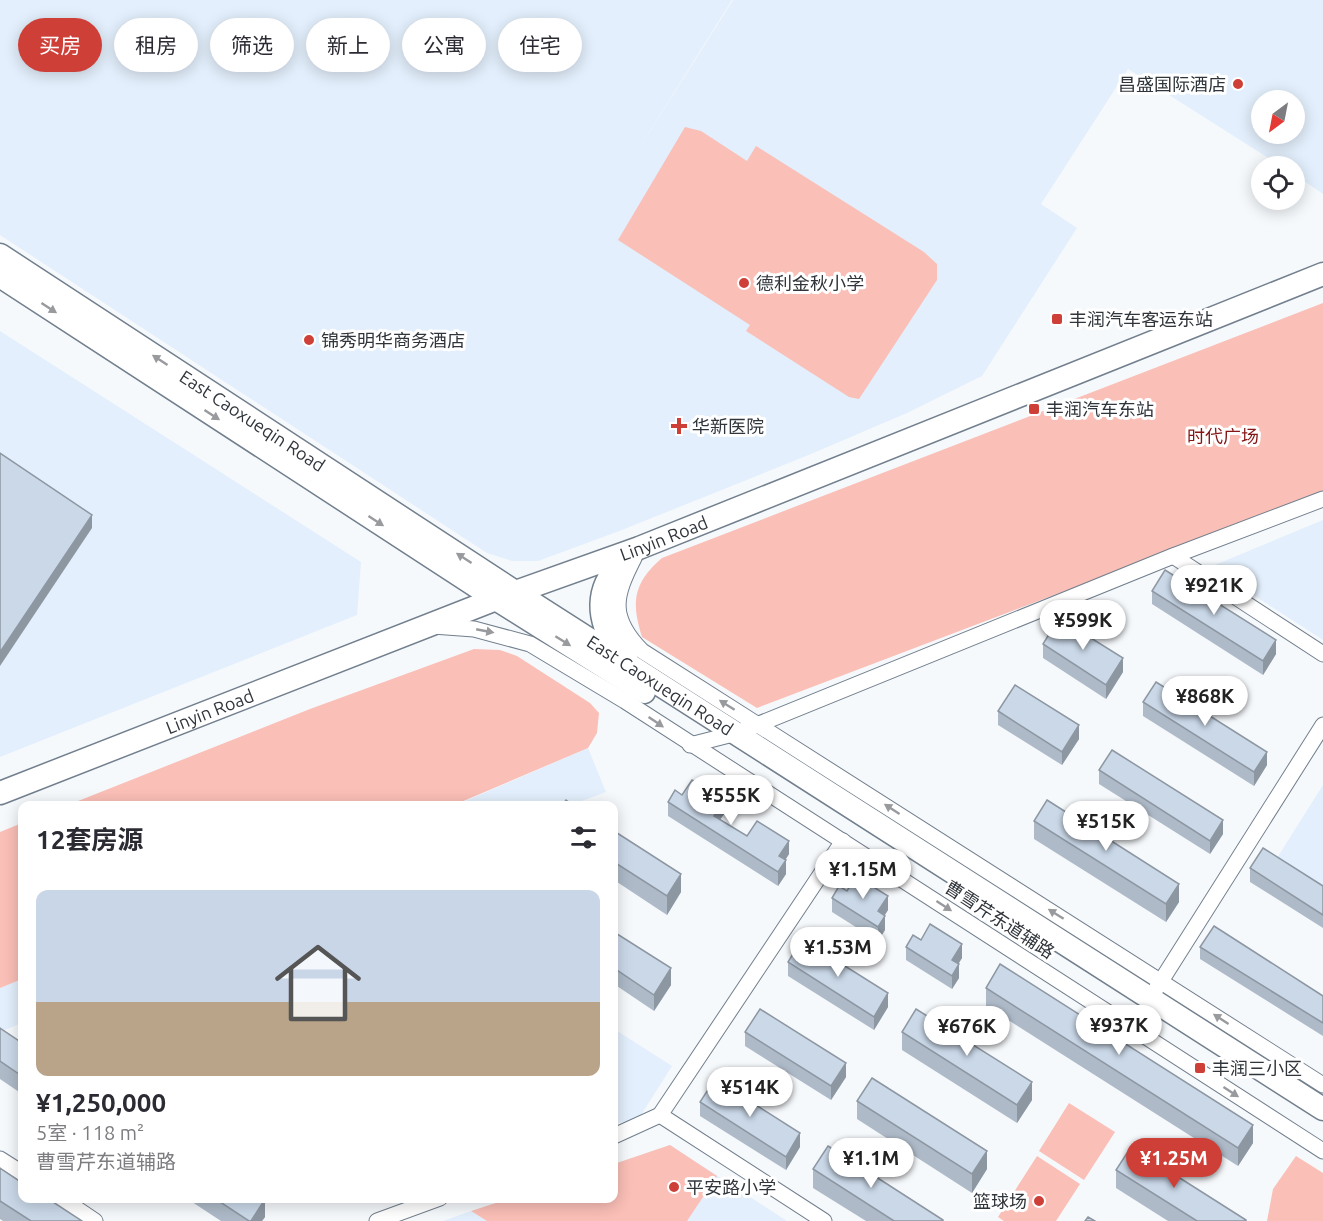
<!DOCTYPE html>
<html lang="zh">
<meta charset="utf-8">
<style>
:root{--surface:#fff;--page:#f7f7f7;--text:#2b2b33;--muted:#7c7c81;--line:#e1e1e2;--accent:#cd3f37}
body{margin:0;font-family:Ubuntu,"Noto Sans SC",sans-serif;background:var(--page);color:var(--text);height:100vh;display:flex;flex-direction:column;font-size:22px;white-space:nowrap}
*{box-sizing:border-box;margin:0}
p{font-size:20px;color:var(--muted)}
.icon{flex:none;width:33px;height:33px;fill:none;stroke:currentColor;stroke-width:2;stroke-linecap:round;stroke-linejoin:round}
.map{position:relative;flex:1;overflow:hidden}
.details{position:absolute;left:18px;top:801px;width:600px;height:402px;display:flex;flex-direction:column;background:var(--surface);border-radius:12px;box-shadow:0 3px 15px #0003}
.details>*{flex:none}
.hud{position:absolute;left:18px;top:18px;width:600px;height:54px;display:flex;gap:12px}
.needle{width:39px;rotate:212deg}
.tools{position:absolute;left:1251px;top:90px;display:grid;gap:12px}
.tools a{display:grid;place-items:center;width:54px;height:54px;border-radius:50%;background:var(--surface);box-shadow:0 3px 15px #0003;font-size:30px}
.price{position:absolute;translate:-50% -51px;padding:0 14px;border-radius:21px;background:#fff;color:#222;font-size:20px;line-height:39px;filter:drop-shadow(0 2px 3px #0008)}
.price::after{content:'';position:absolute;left:50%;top:36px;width:18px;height:14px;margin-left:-9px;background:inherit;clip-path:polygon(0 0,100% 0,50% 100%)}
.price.on{background:var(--accent);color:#fff}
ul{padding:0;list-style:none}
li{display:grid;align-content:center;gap:12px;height:318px;padding:0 18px}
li+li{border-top:2px solid var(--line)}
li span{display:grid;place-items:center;height:186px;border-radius:12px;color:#555}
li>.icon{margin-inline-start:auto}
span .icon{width:108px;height:108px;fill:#fffc;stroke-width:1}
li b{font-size:26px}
h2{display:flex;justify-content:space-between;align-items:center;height:72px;padding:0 18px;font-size:26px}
.tag{padding:0 21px;border-radius:27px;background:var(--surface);box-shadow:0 3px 15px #0003;font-size:21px;line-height:54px}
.tag.on{background:var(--accent);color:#fff}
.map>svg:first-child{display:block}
.built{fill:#e3effc;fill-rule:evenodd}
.green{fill:#fabfb7}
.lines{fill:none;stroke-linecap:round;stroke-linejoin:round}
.minor-casing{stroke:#727f8d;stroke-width:17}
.secondary-casing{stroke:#727f8d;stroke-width:25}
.minor{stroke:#fff;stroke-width:15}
.secondary{stroke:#fff;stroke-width:22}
.wall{fill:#aebac8}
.shaded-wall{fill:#8d97a2}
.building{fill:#cad8e8;stroke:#8d97a2;stroke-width:1.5}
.oneway{fill:#989a9d}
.poi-dot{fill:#cd3f37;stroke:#fff;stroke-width:2}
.labels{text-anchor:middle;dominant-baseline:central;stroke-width:6;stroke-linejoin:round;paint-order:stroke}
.poi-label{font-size:18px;fill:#30353b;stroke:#fff;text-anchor:start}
.street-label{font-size:18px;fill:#30353b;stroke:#fff}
.park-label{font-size:18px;fill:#841615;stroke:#fff}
</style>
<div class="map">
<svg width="1323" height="1221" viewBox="0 0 1323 1221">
<rect width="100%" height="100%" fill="#f6f9fc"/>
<!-- built -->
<g class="built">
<path d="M0 0H732L623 174 733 0H1323V194L1295 175 1294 166H1281L1128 69 1041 204 1077 228 982 376 907 413 811 454 622 530 538 561H512L487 553 0 235ZM1262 100H1294V134H1262Z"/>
<path d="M0 331 361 562 357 615 0 757Z"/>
<path d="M1323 520V640L1210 567Z"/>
<path d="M588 748 606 792 571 805 454 806Z"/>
<path d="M1323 785V887L1277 858Z"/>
<path d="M22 979V1023L0 1032V988Z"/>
<path d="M614 1029 672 1066 641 1115 628 1122 614 1123Z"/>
<path d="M670 1145 787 1221H545L614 1198V1164Z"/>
<path d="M471 1211 487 1221H443Z"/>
</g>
<!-- green -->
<g class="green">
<path d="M685 127 701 131 747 161 756 146 924 252 937 264V280L859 399 849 397 757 338 746 331 750 325 618 240Z"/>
<path d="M1323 303V493L757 708 642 637C631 602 633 583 662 558Z"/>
<path d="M474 649 500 650 517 656 590 703 599 713 597 733 588 748 454 805H68L310 709Z"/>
<path d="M22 823V979L0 988V832Z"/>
<path d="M1069 1103 1115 1132 1084 1180 1039 1151Z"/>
<path d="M670 1145 717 1176 687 1221H487L471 1211 508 1199 614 1198V1164Z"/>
<path d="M1037 1156 1080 1184 1056 1221H1004L998 1217Z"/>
<path d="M1296 1156 1323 1173V1221H1267L1273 1189Z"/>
</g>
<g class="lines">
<!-- minor casing -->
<g class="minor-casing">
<g id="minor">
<path d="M1173 556 1323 654"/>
<path d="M634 558C614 597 609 617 642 651L1323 1085"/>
<path d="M433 626 474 629 530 644 625 701 1323 1151"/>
<path d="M690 745 737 733 1173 556 1323 499"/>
<path d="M1156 989 1323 725"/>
<path d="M660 1115 824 1221"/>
<path d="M614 1136 660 1115 843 841"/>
<path d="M0 1159 22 1173"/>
<path d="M61 1198 95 1221"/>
<path d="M377 1221 440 1198"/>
</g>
</g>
<!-- secondary casing -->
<g class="secondary-casing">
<g id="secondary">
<path id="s1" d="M0 255 515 592 1323 1109"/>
<path d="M0 276 496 599 644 692"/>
<path d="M626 656C620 649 612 642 608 634 593 600 605 573 633 552"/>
<path id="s2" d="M0 793 496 599 639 548 1323 274"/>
</g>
</g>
<!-- minor -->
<use href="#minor" class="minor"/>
<!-- secondary -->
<use href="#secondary" class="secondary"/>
</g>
<!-- wall -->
<g class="wall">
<path d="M1152 591 1276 654 1263 675 1152 604Z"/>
<path d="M1043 644 1123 672 1106 699 1043 658Z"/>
<path d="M1143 702 1267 765 1254 786 1143 716Z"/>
<path d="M998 711 1079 739 1062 765 998 725Z"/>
<path d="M1099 770 1223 834 1210 854 1099 784Z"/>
<path d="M682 795 724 814 720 819 747 836 789 854 785 860 786 874 778 886 668 816V802Z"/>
<path d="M1034 821 1179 902 1166 922 1034 839Z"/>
<path d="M614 831 681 892 667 915 614 880Z"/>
<path d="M1250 868 1323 886V928L1250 882Z"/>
<path d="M847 891 888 910 885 915V930L878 941 832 912V898Z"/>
<path d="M614 932 671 985 654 1011 614 984Z"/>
<path d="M921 940 962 958 958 964 959 978 952 989 906 960V947Z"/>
<path d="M1200 947 1323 996V1036L1200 959Z"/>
<path d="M788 962 888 1007 874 1030 788 976Z"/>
<path d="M986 988 1253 1143 1238 1166 986 1006Z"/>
<path d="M0 1028 22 1043V1094L0 1079Z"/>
<path d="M745 1032 846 1077 831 1100 745 1046Z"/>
<path d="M902 1032 1032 1100 1017 1123 902 1050Z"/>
<path d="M857 1101 987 1169 972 1193 857 1119Z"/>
<path d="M700 1102 800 1147 786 1170 700 1116Z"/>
<path d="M0 1168 82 1221H3L0 1219Z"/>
<path d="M813 1169 943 1221H866L813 1188Z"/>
<path d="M1116 1170 1246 1221H1168L1116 1188Z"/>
<path d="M186 1198H265V1217L262 1221H221Z"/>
<path d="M340 1198H351L348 1203Z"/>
</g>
<!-- shaded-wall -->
<g class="shaded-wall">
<path d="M92 515V528L0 666V652Z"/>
<path d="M1276 640V654L1263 675V661Z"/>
<path d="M1123 658V672L1106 699V685Z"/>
<path d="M1079 725V739L1062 765V752Z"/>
<path d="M1267 752V765L1254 786V772Z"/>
<path d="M724 800V814L714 829V816Z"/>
<path d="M1223 820V834L1210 854V841Z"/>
<path d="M789 841V854L779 870V856Z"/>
<path d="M786 860V874L778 886V872Z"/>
<path d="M681 874V892L667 915V896Z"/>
<path d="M1179 884V902L1166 922V904Z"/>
<path d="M888 896V910L878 925V911Z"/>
<path d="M885 916V930L878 941V927Z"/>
<path d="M962 944V958L952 974V960Z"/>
<path d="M959 964V978L952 989V976Z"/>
<path d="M671 968V985L654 1011V995Z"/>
<path d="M888 993V1007L874 1030V1017Z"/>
<path d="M846 1063V1077L831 1100V1086Z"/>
<path d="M1032 1082V1100L1017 1123V1105Z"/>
<path d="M1253 1125V1143L1238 1166V1148Z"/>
<path d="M800 1133V1147L786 1170V1157Z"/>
<path d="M987 1151V1169L972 1193V1174Z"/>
<path d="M265 1199V1217L262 1221H251Z"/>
</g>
<!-- building -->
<g class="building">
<path d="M0 453 92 515 0 652Z"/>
<path d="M1165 570 1276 640 1263 661 1152 591Z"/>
<path d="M1059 618 1123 658 1106 685 1043 644Z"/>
<path d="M1156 682 1267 752 1254 772 1143 702Z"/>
<path d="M1015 685 1079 725 1062 752 998 711Z"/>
<path d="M1112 750 1223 820 1210 841 1099 770Z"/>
<path d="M692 780 724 800 714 816 747 836 757 821 789 841 779 856 786 860 778 872 668 802 675 790 682 795Z"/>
<path d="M566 800 574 806H562Z"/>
<path d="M1047 800 1179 884 1166 904 1034 821Z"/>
<path d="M614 831 681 874 667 896 614 862Z"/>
<path d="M1263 848 1323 886V915L1250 868Z"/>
<path d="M856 876 888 896 878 911 885 916 878 927 832 898 839 886 847 891Z"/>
<path d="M930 924 962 944 952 960 959 964 952 976 906 947 913 935 921 940Z"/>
<path d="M1214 926 1323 996V1023L1200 947Z"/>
<path d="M614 932 671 968 654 995 614 968Z"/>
<path d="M802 939 888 993 874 1017 788 962Z"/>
<path d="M1000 964 1253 1125 1238 1148 986 988Z"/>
<path d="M760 1009 846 1063 831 1086 745 1032Z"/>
<path d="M916 1009 1032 1082 1017 1105 902 1032Z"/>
<path d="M0 1028 22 1043V1076L0 1061Z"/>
<path d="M872 1078 987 1151 972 1174 857 1101Z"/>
<path d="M715 1079 800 1133 786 1157 700 1102Z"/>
<path d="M828 1146 943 1220V1221H894L813 1169Z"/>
<path d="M1131 1147 1246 1220V1221H1197L1116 1170Z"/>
<path d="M0 1168 22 1183V1198H47L82 1221H31L0 1201Z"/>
<path d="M214 1198H265V1199L251 1221H249Z"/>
<path d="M1088 1217 1095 1221H1085Z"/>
</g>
<!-- one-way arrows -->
<defs><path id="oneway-solid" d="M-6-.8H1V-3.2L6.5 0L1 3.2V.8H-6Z" transform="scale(1.5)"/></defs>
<g class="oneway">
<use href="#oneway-solid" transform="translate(49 308) rotate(33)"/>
<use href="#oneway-solid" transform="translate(160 360) rotate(-147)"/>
<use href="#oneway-solid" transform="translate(212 415) rotate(33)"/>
<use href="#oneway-solid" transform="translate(376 521) rotate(33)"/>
<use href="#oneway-solid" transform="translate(464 558) rotate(-147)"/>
<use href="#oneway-solid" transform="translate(485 631) rotate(11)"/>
<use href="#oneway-solid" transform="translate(563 641) rotate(32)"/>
<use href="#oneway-solid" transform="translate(727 705) rotate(-148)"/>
<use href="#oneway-solid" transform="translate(656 722) rotate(34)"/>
<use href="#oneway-solid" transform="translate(892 809) rotate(-147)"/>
<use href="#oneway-solid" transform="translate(944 906) rotate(33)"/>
<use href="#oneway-solid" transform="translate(1056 914) rotate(-148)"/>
<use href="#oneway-solid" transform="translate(1221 1019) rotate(-147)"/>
<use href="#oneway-solid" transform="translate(1231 1092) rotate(33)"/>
</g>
<!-- markers -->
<g class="poi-dot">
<circle cx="1238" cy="84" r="6"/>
<circle cx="744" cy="283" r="6"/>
<rect x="1051" y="313" width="12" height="12" rx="3"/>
<circle cx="309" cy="340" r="6"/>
<rect x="1028" y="403" width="12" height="12" rx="3"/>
<path d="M676 417h6v6h6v6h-6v6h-6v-6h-6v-6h6z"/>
<rect x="1194" y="1062" width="12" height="12" rx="3"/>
<circle cx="674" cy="1187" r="6"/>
<circle cx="1039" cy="1201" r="6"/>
</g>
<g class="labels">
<!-- poi labels -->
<g class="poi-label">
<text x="1226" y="84" text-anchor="end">昌盛国际酒店</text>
<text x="756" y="283">德利金秋小学</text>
<text x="1069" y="319">丰润汽车客运东站</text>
<text x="321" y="340">锦秀明华商务酒店</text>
<text x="1046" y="409">丰润汽车东站</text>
<text x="692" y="426">华新医院</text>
<text x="1212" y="1068">丰润三小区</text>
<text x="686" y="1187">平安路小学</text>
<text x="1027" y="1201" text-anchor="end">篮球场</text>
</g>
<!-- street labels -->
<g class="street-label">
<text stroke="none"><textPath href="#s1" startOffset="302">East Caoxueqin Road</textPath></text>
<text stroke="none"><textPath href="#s2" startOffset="711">Linyin Road</textPath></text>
<text stroke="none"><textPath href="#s1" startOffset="788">East Caoxueqin Road</textPath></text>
<text stroke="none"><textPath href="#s2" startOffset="225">Linyin Road</textPath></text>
<text transform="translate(1000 919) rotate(33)">曹雪芹东道辅路</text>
</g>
<!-- park labels -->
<g class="park-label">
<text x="1223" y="436">时代广场</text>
</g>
</g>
</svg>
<div class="tools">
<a><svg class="needle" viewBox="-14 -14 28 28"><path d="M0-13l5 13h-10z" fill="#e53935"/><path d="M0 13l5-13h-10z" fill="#7c7c81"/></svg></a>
<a><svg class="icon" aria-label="locate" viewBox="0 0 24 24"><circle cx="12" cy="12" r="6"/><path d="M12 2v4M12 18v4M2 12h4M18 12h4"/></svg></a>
</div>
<b class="price" style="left:1214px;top:616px">¥921K</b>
<b class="price" style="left:1083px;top:651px">¥599K</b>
<b class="price" style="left:1205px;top:727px">¥868K</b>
<b class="price" style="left:731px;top:826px">¥555K</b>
<b class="price" style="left:1106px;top:852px">¥515K</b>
<b class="price" style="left:863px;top:900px">¥1.15M</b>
<b class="price" style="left:838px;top:978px">¥1.53M</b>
<b class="price" style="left:1119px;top:1056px">¥937K</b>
<b class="price" style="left:967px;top:1057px">¥676K</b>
<b class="price" style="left:750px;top:1118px">¥514K</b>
<b class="price" style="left:871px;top:1189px">¥1.1M</b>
<b class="price on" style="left:1174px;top:1189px">¥1.25M</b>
<div class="hud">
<a class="tag on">买房</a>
<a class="tag">租房</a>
<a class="tag">筛选</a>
<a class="tag">新上</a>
<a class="tag">公寓</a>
<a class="tag">住宅</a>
</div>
<section class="details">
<h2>12套房源<svg class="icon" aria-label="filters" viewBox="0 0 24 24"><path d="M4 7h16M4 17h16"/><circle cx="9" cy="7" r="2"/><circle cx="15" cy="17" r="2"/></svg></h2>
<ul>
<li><span style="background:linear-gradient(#c9d6e8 60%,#b9a48a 0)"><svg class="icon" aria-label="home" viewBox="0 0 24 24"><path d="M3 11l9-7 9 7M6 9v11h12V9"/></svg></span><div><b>¥1,250,000</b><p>5室 · 118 m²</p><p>曹雪芹东道辅路</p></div></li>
</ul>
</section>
</div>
